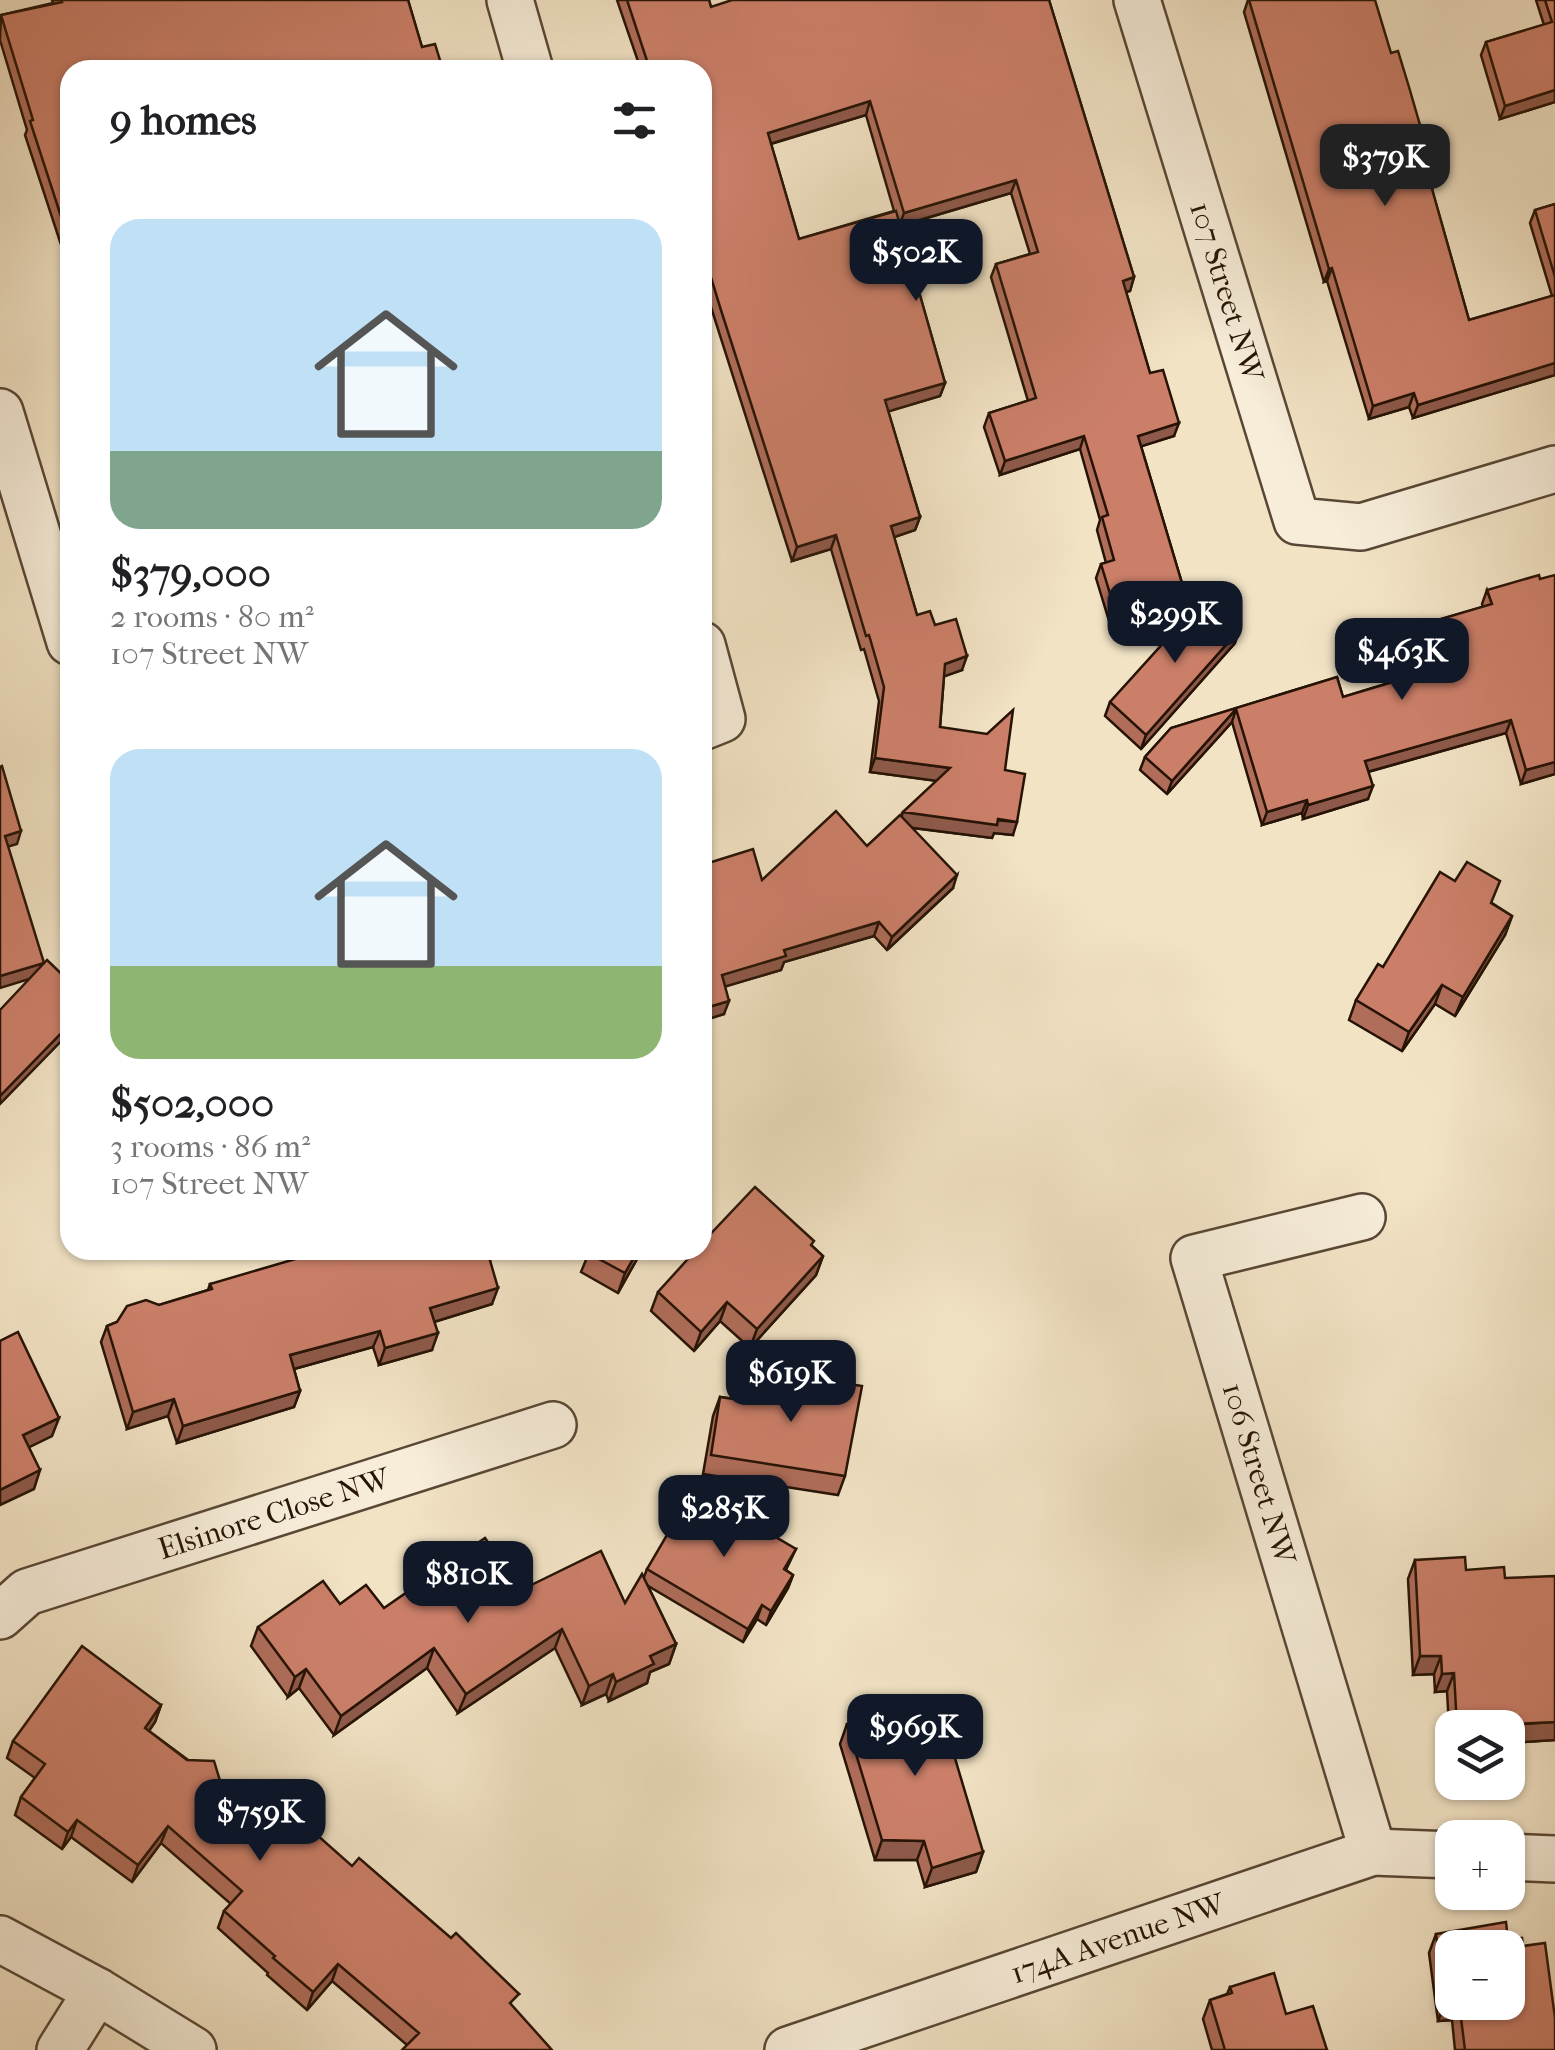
<!DOCTYPE html>
<meta charset="utf-8">
<style>
:root{--surface:#fff;--page:#f6f6f6;--text:#202124;--muted:#757577;--accent:#111827}
body{margin:0;font-family:"IM FELL French Canon",serif;background:var(--page);color:var(--text);height:100vh;display:flex;flex-direction:column;font-size:38px;white-space:nowrap}
*{box-sizing:border-box;margin:0}
p{font-size:32px;color:var(--muted)}
.icon{flex:none;width:55px;height:55px;fill:none;stroke:currentColor;stroke-width:2;stroke-linecap:round;stroke-linejoin:round}
.map{position:relative;flex:1;overflow:hidden}
.drawer{position:absolute;left:60px;top:60px;width:652px;height:1200px;display:flex;flex-direction:column;background:var(--surface);border-radius:30px;box-shadow:0 2px 8px #0004}
.drawer>*{flex:none}
.buttons{position:absolute;left:1435px;top:1710px;display:grid;gap:20px}
.buttons a{display:grid;place-items:center;width:90px;height:90px;border-radius:20px;background:var(--surface);box-shadow:0 2px 8px #0004;font-size:50px}
.price{position:absolute;translate:-50% -85px;padding:0 22px;border-radius:20px;background:var(--accent);color:#fff;font-size:32px;line-height:65px;filter:drop-shadow(0 2px 5px #0008)}
.price::after{content:'';position:absolute;left:50%;top:60px;width:30px;height:22px;margin-left:-15px;background:inherit;clip-path:polygon(0 0,100% 0,50% 100%)}
.price.current{background:#222;color:#fff}
ul{padding:0;list-style:none}
li{display:grid;align-content:center;gap:20px;height:530px;padding:0 50px}
li span{display:grid;place-items:center;height:310px;border-radius:30px;color:#555}
li>.icon{margin-inline-start:auto}
span .icon{width:180px;height:180px;fill:#fffc;stroke-width:1}
li b{font-size:42px}
h2{display:flex;justify-content:space-between;align-items:center;height:120px;padding:0 50px;font-size:42px}
.map>svg:first-child{display:block}
.lines{fill:none;stroke-linecap:round;stroke-linejoin:round}
.minor-casing{stroke:#594735;stroke-width:50}
.minor{stroke:#f7edd9;stroke-width:45}
.wall{fill:#af6d5a;stroke:#261305;stroke-width:2.5;fill-rule:evenodd}
.shaded-wall{fill:#8e594a;stroke:#261305;stroke-width:2.5}
.building{fill:#cb7f69;stroke:#261305;stroke-width:2.5}
.labels{text-anchor:middle;dominant-baseline:central;stroke-width:10;stroke-linejoin:round;paint-order:stroke}
.street-label{font-size:30px;fill:#261305;stroke:#f7edd9}
</style>
<div class="map">
<svg width="1555" height="2050" viewBox="0 0 1555 2050">
<rect width="100%" height="100%" fill="#f2e3c5"/>
<filter id="stains"><feTurbulence type="fractalNoise" baseFrequency=".002" numOctaves="4"/><feColorMatrix values="0 0 0 0 .2 0 0 0 0 .09 0 0 0 0 .02 0 0 0 .5 -.17"/></filter>
<radialGradient id="worn" r=".72"><stop offset=".6" stop-color="#630" stop-opacity="0"/><stop offset="1" stop-color="#630" stop-opacity=".3"/></radialGradient>
<g class="lines">
<!-- minor casing -->
<g class="minor-casing">
<g id="minor">
<path d="M510 0 530 70"/>
<path id="s1" d="M1137 0 1297 521 1361 527 1555 469"/>
<path d="M0 412 70 642"/>
<path d="M702 645 722 719 702 727"/>
<path id="s2" d="M1362 1217 1194 1258 1373 1852"/>
<path id="s3" d="M0 1616 27 1592 553 1425"/>
<path d="M1508 1857 1555 1859"/>
<path d="M0 1939 97 1991 193 2050"/>
<path d="M60 2050 97 1991"/>
<path id="s4" d="M788 2050 1373 1852 1452 1855"/>
</g>
</g>
<!-- minor -->
<use href="#minor" class="minor"/>
</g>
<!-- wall -->
<g class="wall">
<path d="M52 0H408L422 47 443 70H70V272L25 135 27 130 0 40 1 15 53 3Z"/>
<path d="M617 0H709L711 7 1049 0 1134 277 1130 291 1126 292 1150 373 1174 436 1141 446 1184 590 1179 603 1110 624 1096 578 1101 564 1106 563 1097 530 1100 520 1080 449 1000 475 984 427 989 413 1028 401 991 277 996 264 1030 254 1011 193 900 226 945 383 940 396 888 411 920 517 915 530 894 537 917 615 935 625 962 670 944 676 940 727 1005 770 1013 835 994 833 992 838 912 828 953 888 887 950 874 936 784 962 781 970 725 986 724 1014 702 1021V865L762 880 867 846 902 816 903 812 937 781 870 772 879 701 864 649 861 650 831 549 792 561 702 279V70H641ZM866 115 894 211 799 239 771 144Z"/>
<path d="M1248 0 1391 53 1429 156 1425 165 1469 320 1552 296 1530 223 1535 210 1555 204V375L1413 418 1409 407 1369 419 1327 281 1324 282 1244 12Z"/>
<path d="M1536 0H1555V102L1500 119 1481 55 1486 42 1544 25Z"/>
<path d="M1487 590 1555 774 1521 784 1506 733 1368 772V799L1303 819 1302 813 1262 825 1232 722 1167 794 1140 770 1145 757 1171 728 1337 677 1343 697 1405 678 1395 645 1400 631 1483 607 1482 604Z"/>
<path d="M1235 643 1141 749 1105 716 1110 702Z"/>
<path d="M1492 903 1512 916 1505 935 1455 1016 1435 1004 1402 1051 1349 1020 1356 1000 1383 967Z"/>
<path d="M812 1246 823 1256 816 1275 750 1348 720 1321 694 1351 651 1311 658 1292Z"/>
<path d="M590 1250H642L618 1293 581 1272Z"/>
<path d="M515 1252 490 1259 492 1304 434 1322 432 1350 379 1365 373 1347 294 1369 300 1391 294 1407 177 1443 168 1416 127 1429 101 1342 107 1326 159 1305 208 1290 210 1284Z"/>
<path d="M767 1371 845 1476 838 1495 703 1474 713 1416 720 1397 758 1403 760 1390Z"/>
<path d="M796 1549 786 1570 793 1575 788 1588 766 1625 757 1619 743 1642 648 1586 676 1644 669 1664 650 1672 647 1683 609 1701 606 1694 582 1705 555 1648 458 1713 427 1668 334 1735 299 1688 288 1697 251 1646 258 1627 340 1604 384 1608 521 1590 625 1603 644 1577 647 1569Z"/>
<path d="M1415 1560 1505 1578 1555 1740 1508 1743V1728H1452V1745H1450L1447 1691 1435 1692 1434 1674 1413 1675 1408 1579Z"/>
<path d="M161 1705 155 1722 149 1731 257 1811 352 1866 451 1938 519 1994 407 2045 332 1981 307 2010 267 1975 268 1973 218 1928 224 1911 231 1904 161 1843 132 1882 71 1837 62 1849 15 1815 21 1797 35 1778 7 1758 13 1741Z"/>
<path d="M906 1707 983 1852 976 1872 925 1887 917 1860H875L840 1744 847 1724 862 1720 866 1709Z"/>
<path d="M1436 1934 1508 1940 1523 1946 1555 2050H1455L1452 2020 1438 2021 1429 1953ZM1508 1948V2002H1452Z"/>
<path d="M1230 1987 1286 2014 1327 2050H1212L1203 2019 1210 2000 1227 1994Z"/>
</g>
<!-- shaded-wall -->
<g class="shaded-wall">
<path d="M1555 90V102L1500 119 1505 106Z"/>
<path d="M870 101 866 115 763 146 768 133Z"/>
<path d="M1016 180 1011 193 899 226 904 213Z"/>
<path d="M1332 268 1327 281 1324 282 1329 269Z"/>
<path d="M1134 277 1130 291 1118 294 1123 281Z"/>
<path d="M1555 363V375L1413 418 1418 405Z"/>
<path d="M945 383 940 396 880 414 885 400Z"/>
<path d="M1414 393 1409 407 1369 419 1373 406Z"/>
<path d="M1179 423 1174 436 1133 449 1138 436Z"/>
<path d="M1084 436 1080 449 1000 475 1005 461Z"/>
<path d="M920 517 915 530 886 540 891 526Z"/>
<path d="M836 535 831 549 792 561 797 547Z"/>
<path d="M1184 590 1179 603 1110 624 1115 610Z"/>
<path d="M1240 629 1235 643 1141 749 1146 735Z"/>
<path d="M967 656 962 670 940 678 945 664Z"/>
<path d="M1236 709 1232 722 1167 794 1172 781Z"/>
<path d="M1511 720 1506 733 1360 774 1365 761Z"/>
<path d="M875 758 950 768 945 782 870 772Z"/>
<path d="M1555 762V774L1521 784 1526 770Z"/>
<path d="M1373 786 1368 799 1303 819 1308 805Z"/>
<path d="M1307 800 1302 813 1262 825 1267 812Z"/>
<path d="M903 812 1017 822 1013 835 994 833 992 838 898 826Z"/>
<path d="M21 831 17 844 0 849 5 836Z"/>
<path d="M957 875 953 888 887 950 892 937Z"/>
<path d="M1512 916 1505 935 1455 1016 1463 997Z"/>
<path d="M879 922 874 936 784 962 781 970 717 989 722 975 784 950Z"/>
<path d="M44 963 39 976 0 988V976Z"/>
<path d="M1442 985 1435 1004 1402 1051 1409 1032Z"/>
<path d="M729 1001 724 1014 702 1021V1009Z"/>
<path d="M70 1024V1032L0 1104V1096Z"/>
<path d="M484 1250H515V1252L480 1262Z"/>
<path d="M638 1250H642L618 1293 625 1273Z"/>
<path d="M823 1256 816 1275 750 1348 757 1329Z"/>
<path d="M498 1288 492 1304 424 1325 430 1308Z"/>
<path d="M727 1302 720 1321 694 1351 701 1332Z"/>
<path d="M380 1331 373 1347 283 1372 290 1355Z"/>
<path d="M438 1333 432 1350 379 1365 385 1348Z"/>
<path d="M300 1391 294 1407 177 1443 183 1426Z"/>
<path d="M174 1399 168 1416 127 1429 133 1412Z"/>
<path d="M59 1418 52 1436 17 1453 23 1435Z"/>
<path d="M40 1470 34 1489 0 1505V1490Z"/>
<path d="M793 1575 788 1588 766 1625 771 1611Z"/>
<path d="M762 1605 757 1619 743 1642 748 1629Z"/>
<path d="M562 1629 555 1648 458 1713 466 1694Z"/>
<path d="M676 1644 669 1664 650 1672 647 1683 609 1701 616 1682 650 1656Z"/>
<path d="M434 1648 427 1668 334 1735 341 1716Z"/>
<path d="M1420 1656H1441L1434 1674 1413 1675Z"/>
<path d="M306 1669 299 1688 288 1697 295 1677Z"/>
<path d="M1454 1673 1447 1691 1435 1692 1442 1674Z"/>
<path d="M613 1674 606 1694 582 1705 589 1686Z"/>
<path d="M161 1705 155 1722 139 1745 145 1728Z"/>
<path d="M1555 1722V1740L1508 1743V1728H1457Z"/>
<path d="M77 1820 71 1837 62 1849 68 1832Z"/>
<path d="M168 1826 161 1843 132 1882 138 1865Z"/>
<path d="M882 1840 924 1841 917 1860H875Z"/>
<path d="M983 1852 976 1872 925 1887 932 1868Z"/>
<path d="M338 1964 332 1981 307 2010 313 1992Z"/>
<path d="M1452 2001V2002H1458L1452 2020 1438 2021 1445 2002Z"/>
</g>
<!-- building -->
<g class="building">
<path d="M61 0H408L422 47 435 44 443 70H361L359 66 345 70H70V244L30 121 33 120 1 15 62 2Z"/>
<path d="M627 0H709L711 7 732 0H1049L1134 277 1123 281 1150 373 1163 370 1179 423 1138 436 1184 590 1115 610 1101 564 1114 560 1102 517 1108 515 1084 436 1005 461 989 413 1036 398 996 264 1038 252 1016 180 904 213 870 101 768 133 799 239 896 211 945 383 885 400 920 517 891 526 917 615 930 611 935 625 956 619 967 656 945 664 940 727 987 734 1013 710 1005 770 1025 774 1017 822 998 819 997 825 903 812 950 768 875 758 884 687 869 635 866 636 836 535 797 547 720 307 702 248V70H650Z"/>
<path d="M1249 0H1375L1391 53 1398 51 1409 87 1429 156 1423 157 1469 320 1555 295V363L1418 405 1414 393 1373 406 1332 268 1329 269Z"/>
<path d="M1545 0H1555V90L1505 106 1486 42 1552 22Z"/>
<path d="M1555 204V277L1535 210Z"/>
<path d="M1539 575 1540 579 1555 575V762L1526 770 1511 720 1365 761 1373 786 1308 805 1307 800 1267 812 1236 709 1172 781 1145 757 1171 728 1337 677 1343 697 1413 676 1400 631 1492 604 1487 590Z"/>
<path d="M1204 598 1240 629 1146 735 1110 702Z"/>
<path d="M2 766 21 831 5 836 44 963 0 976V767Z"/>
<path d="M836 811 867 846 900 815 957 875 892 937 879 922 784 950 786 956 722 975 729 1001 702 1009V865L753 849 762 880Z"/>
<path d="M1467 862 1500 881 1491 903 1512 916 1463 997 1442 985 1409 1032 1356 1000 1378 964 1383 967 1440 872 1455 881Z"/>
<path d="M47 960 70 982V1024L0 1096V1010Z"/>
<path d="M755 1187 814 1241 811 1245 823 1256 757 1329 727 1302 701 1332 658 1292 696 1250H702V1243Z"/>
<path d="M326 1250H487L498 1288 430 1308 438 1333 385 1348 380 1331 290 1355 300 1391 183 1426 174 1399 133 1412 107 1326 117 1322 127 1306 146 1300 159 1305 212 1289 210 1284Z"/>
<path d="M590 1250H638L625 1273 588 1253Z"/>
<path d="M18 1332 59 1418 23 1435 40 1470 0 1490V1341Z"/>
<path d="M767 1371 862 1386 845 1476 711 1455 720 1397 761 1403Z"/>
<path d="M694 1489 796 1549 784 1569 793 1575 771 1611 762 1605 748 1629 647 1569Z"/>
<path d="M485 1538 521 1590 601 1551 625 1603 642 1574 676 1644 650 1656 654 1664 616 1682 613 1674 589 1686 562 1629 466 1694 434 1648 341 1716 306 1669 295 1677 258 1627 323 1581 340 1604 366 1585 384 1608Z"/>
<path d="M1465 1557 1466 1570 1504 1567 1505 1578 1555 1576V1722L1457 1727 1454 1673 1442 1674 1441 1656H1420L1415 1560Z"/>
<path d="M82 1646 161 1705 145 1728 187 1760 214 1761 221 1784 257 1811 268 1798 278 1806 281 1803 352 1866 359 1858 451 1938 456 1933 519 1994 510 2003 552 2050H402L419 2033 338 1964 313 1992 273 1958 275 1956 224 1911 242 1891 168 1826 138 1865 77 1820 68 1832 21 1797 45 1764 13 1741Z"/>
<path d="M903 1697 906 1707 937 1698 983 1852 932 1868 924 1841 882 1840 847 1724 869 1718 866 1709Z"/>
<path d="M1506 1922 1508 1940 1522 1938 1523 1946 1545 1943 1555 2018V2050H1465L1459 2002H1508V1948H1452V2001L1445 2002 1436 1934Z"/>
<path d="M1274 1973 1286 2014 1313 2006 1327 2050H1225L1210 2000 1232 1993 1230 1987Z"/>
</g>
<g class="labels">
<!-- street labels -->
<g class="street-label">
<text stroke="none"><textPath href="#s1" startOffset="305">107 Street NW</textPath></text>
<text stroke="none"><textPath href="#s2" startOffset="398">106 Street NW</textPath></text>
<text stroke="none"><textPath href="#s3" startOffset="295">Elsinore Close NW</textPath></text>
<text stroke="none"><textPath href="#s4" startOffset="348">174A Avenue NW</textPath></text>
</g>
</g>
<rect width="100%" height="100%" filter="url(#stains)"/>
<rect width="100%" height="100%" fill="url(#worn)"/>
</svg>
<div class="buttons">
<a><svg class="icon" aria-label="layers" viewBox="0 0 24 24"><path d="M12 4l9 5-9 5-9-5zM3 14l9 5 9-5"/></svg></a>
<a>+</a>
<a>−</a>
</div>
<b class="price current" style="left:1385px;top:209px">$379K</b>
<b class="price" style="left:916px;top:304px">$502K</b>
<b class="price" style="left:1175px;top:666px">$299K</b>
<b class="price" style="left:1402px;top:703px">$463K</b>
<b class="price" style="left:791px;top:1425px">$619K</b>
<b class="price" style="left:724px;top:1560px">$285K</b>
<b class="price" style="left:468px;top:1626px">$810K</b>
<b class="price" style="left:915px;top:1779px">$969K</b>
<b class="price" style="left:260px;top:1864px">$759K</b>
<section class="drawer">
<h2>9 homes<svg class="icon" aria-label="filters" viewBox="0 0 24 24"><path d="M4 7h16M4 17h16"/><circle cx="9" cy="7" r="2"/><circle cx="15" cy="17" r="2"/></svg></h2>
<ul>
<li><span style="background:linear-gradient(#bfe0f5 75%,#7fa58c 0)"><svg class="icon" aria-label="home" viewBox="0 0 24 24"><path d="M3 11l9-7 9 7M6 9v11h12V9"/></svg></span><div><b>$379,000</b><p>2 rooms · 80 m²</p><p>107 Street NW</p></div></li>
<li><span style="background:linear-gradient(#bfe0f5 70%,#8fb573 0)"><svg class="icon" aria-label="home" viewBox="0 0 24 24"><path d="M3 11l9-7 9 7M6 9v11h12V9"/></svg></span><div><b>$502,000</b><p>3 rooms · 86 m²</p><p>107 Street NW</p></div></li>
</ul>
</section>
</div>
